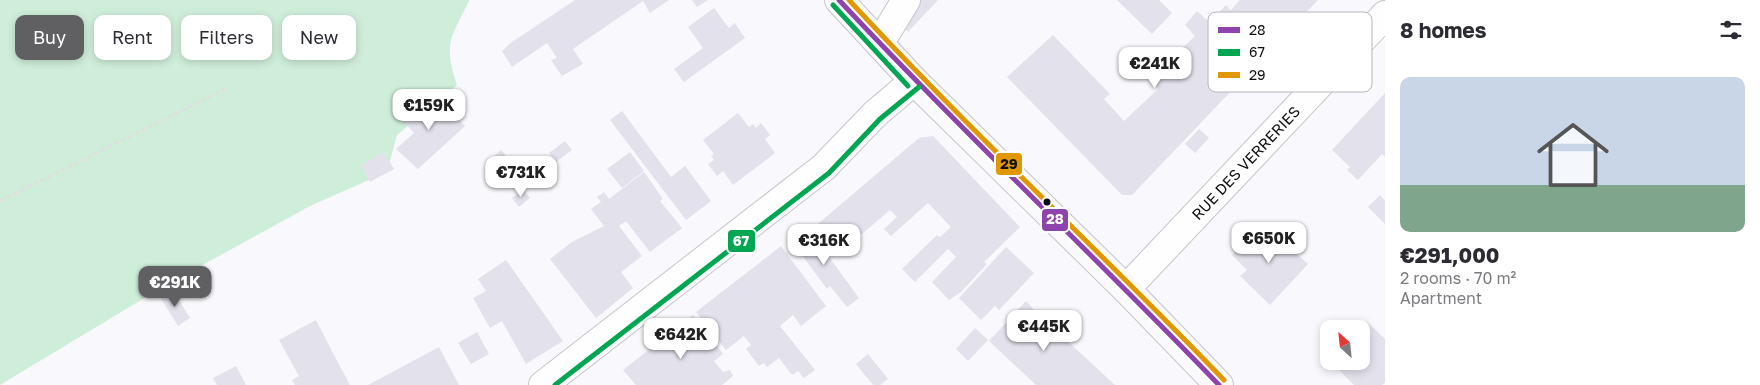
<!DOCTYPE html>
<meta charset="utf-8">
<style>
:root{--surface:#fff;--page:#f7f7f7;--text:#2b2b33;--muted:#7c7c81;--accent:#605f62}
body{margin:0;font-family:"Golos Text",sans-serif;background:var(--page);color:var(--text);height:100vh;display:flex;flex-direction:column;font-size:19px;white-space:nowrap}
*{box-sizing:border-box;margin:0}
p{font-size:16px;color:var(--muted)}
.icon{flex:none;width:28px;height:28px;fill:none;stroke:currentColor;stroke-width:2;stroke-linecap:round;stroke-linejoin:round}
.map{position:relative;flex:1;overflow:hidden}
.details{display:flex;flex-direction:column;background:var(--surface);width:375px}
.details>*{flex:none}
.guide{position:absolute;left:15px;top:15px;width:475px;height:45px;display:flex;gap:10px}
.needle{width:32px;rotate:333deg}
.controls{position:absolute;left:1320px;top:320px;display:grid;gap:10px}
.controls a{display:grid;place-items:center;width:50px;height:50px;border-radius:10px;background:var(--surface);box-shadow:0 2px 8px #0003;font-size:25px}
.price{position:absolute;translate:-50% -42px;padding:0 11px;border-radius:10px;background:#fff;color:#222;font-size:16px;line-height:32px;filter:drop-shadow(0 1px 2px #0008)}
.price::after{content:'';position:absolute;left:50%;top:30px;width:15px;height:11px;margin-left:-8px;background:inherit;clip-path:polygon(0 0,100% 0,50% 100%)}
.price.on{background:var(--accent);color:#fff}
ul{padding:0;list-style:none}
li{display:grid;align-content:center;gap:10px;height:265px;padding:0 15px}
li span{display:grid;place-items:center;height:155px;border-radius:10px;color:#555}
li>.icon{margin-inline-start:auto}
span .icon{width:90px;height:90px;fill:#fffc;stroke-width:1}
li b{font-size:21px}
h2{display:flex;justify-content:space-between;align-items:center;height:60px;padding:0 15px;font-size:21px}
.pill{padding:0 18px;border-radius:10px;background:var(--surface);box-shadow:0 2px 8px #0003;font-size:18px;line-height:45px}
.pill.on{background:var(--accent);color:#fff}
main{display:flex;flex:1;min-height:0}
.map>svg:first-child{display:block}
.green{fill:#cfeeda}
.building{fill:#e3e1ec}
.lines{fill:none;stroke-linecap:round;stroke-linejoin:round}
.minor-casing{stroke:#c6c5c8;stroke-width:30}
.tertiary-casing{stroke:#c6c5c8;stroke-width:30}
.secondary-casing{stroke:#c6c5c8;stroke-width:30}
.path{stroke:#e0dfe0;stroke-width:3;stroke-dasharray:5 2.5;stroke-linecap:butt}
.minor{stroke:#fefeff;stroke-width:28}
.tertiary{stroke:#fefeff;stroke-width:28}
.secondary{stroke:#faf9fc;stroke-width:28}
.bus-1-casing{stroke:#fff;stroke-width:9}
.bus-2-casing{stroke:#fff;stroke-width:9}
.bus-3-casing{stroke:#fff;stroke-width:9}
.bus-1{stroke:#8e44ad;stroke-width:5}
.bus-2{stroke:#00a651;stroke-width:5}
.bus-3{stroke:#e09702;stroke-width:5}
.bus-dot{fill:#0d0d0f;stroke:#fff;stroke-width:2}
.labels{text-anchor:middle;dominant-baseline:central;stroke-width:4;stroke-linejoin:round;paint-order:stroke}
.street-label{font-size:15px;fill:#0d0d0f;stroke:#fff}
.key{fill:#fff;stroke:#b6b6b7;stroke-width:1}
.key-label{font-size:14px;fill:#0d0d0f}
.line-badge{stroke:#fff;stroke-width:2}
.badge-label{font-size:14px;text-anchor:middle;font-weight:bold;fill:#fff}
.pale-badge-label{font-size:14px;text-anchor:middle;font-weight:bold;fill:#111}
</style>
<main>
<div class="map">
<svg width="1385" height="385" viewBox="0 0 1385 385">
<rect width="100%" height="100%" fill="#f9f8fc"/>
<!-- green -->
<path class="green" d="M0 0H469V1C451 38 443 44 457 85L397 135 387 172 310 206 166 285 0 385Z"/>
<!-- building -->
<g class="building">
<path d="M575 0H669L650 13 643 1 573 49 583 64 562 76 551 60 557 58 547 43 512 67 502 51 512 42Z"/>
<path d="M692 0H708L697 7Z"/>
<path d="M917 0H938L908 32 897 21Z"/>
<path d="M1117 0H1159L1172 13 1152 34Z"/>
<path d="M1240 0H1318L1132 195H1122L1007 77 1053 35 1110 94 1104 99 1124 121 1158 89 1150 79 1195 36 1185 25 1197 11 1209 22 1226 5 1231 10Z"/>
<path d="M714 8 729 28 735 23 745 38 684 82 674 69 703 48 688 27Z"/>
<path d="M433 93 465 126 418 169 396 149 414 133 403 121Z"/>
<path d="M1385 93V157L1382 154 1358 180 1347 170 1350 167 1332 150Z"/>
<path d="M622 111 671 177 685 166 711 201 686 220 610 120Z"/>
<path d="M738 113 749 127 753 124 756 128 761 123 770 135 765 139 775 153 733 185 723 171 717 176 708 164 714 160 711 156 714 154 703 140Z"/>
<path d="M1199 129 1209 138 1195 153 1185 144Z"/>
<path d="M933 136 1020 227 984 262 987 264 961 292 949 300 932 282 956 257 948 249 915 282 902 269 937 235 940 237 951 227 928 203 891 236 884 229 897 217 890 210 837 255 813 228 919 138Z"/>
<path d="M565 141 572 150 556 162 549 153Z"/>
<path d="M501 150 509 159 494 171 487 162Z"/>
<path d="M384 152 394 169 370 182 361 165Z"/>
<path d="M630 152 644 171 622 188 607 169Z"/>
<path d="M644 172 663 199 660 201 682 228 650 252 626 221 619 226 642 256 621 272 633 288 596 318 550 259 572 242 604 226 591 209 601 202 597 197 604 192 609 199Z"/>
<path d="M524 190 530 198 519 207 512 198Z"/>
<path d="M1380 195 1385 201V224L1368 207Z"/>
<path d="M1263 223 1308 264 1270 305 1240 276 1247 270 1232 255Z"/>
<path d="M807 227 859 298 847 307 830 286 827 289 790 239Z"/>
<path d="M781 246 826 306 801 326 793 315 780 326 815 370 804 378 798 371 792 375 779 358 767 367 764 363 759 366 746 349 751 345 744 336 726 350 696 312Z"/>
<path d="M1006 247 1034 273 999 310 995 306 981 320 959 298Z"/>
<path d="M506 260 563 341 526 364 502 321 490 328 473 298 486 291 478 279Z"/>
<path d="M172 289 190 318 178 326 160 297Z"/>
<path d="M1026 301 1037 313 1115 385H1036L989 341Z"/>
<path d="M693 315 723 354 714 361 723 372 730 370 733 376 722 385H636L623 370Z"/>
<path d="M316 320 334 355 350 385H295L292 380 299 376 279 340Z"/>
<path d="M1367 322 1385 339V382L1382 385H1354L1330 361H1361V328Z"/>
<path d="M975 328 988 340 968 361 956 349Z"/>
<path d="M477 332 489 354 471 364 458 343Z"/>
<path d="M439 347 459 385H368Z"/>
<path d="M868 354 888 379 880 385H873L856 364Z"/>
<path d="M236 366 246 385H217L213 378Z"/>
</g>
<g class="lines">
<!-- minor casing -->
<g class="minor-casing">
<g id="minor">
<path d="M880 43 906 0"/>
<path id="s1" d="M1126 289 1385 15"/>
</g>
</g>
<!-- tertiary casing -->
<g class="tertiary-casing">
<path id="tertiary" d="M543 385 824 167 875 114 914 81"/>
</g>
<!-- secondary casing -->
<g class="secondary-casing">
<path id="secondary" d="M839 0 914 81 1126 289 1219 385"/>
</g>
<!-- path -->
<path class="path" d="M0 201 227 88"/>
<!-- minor -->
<use href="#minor" class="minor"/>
<!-- tertiary -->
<use href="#tertiary" class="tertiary"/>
<!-- secondary -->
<use href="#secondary" class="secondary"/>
<!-- bus-1 casing -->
<g class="bus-1-casing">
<path id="bus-1" d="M839 0C962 132 1094 255 1219 385"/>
</g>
<!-- bus-2 casing -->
<g class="bus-2-casing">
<g id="bus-2">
<path d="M833 5 908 86"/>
<path d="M555 385 829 173 880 119 919 87"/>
</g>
</g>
<!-- bus-3 casing -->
<g class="bus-3-casing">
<path id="bus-3" d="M849 0C970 131 1101 252 1224 380"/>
</g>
<!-- bus-1 -->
<use href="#bus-1" class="bus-1"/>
<!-- bus-2 -->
<use href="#bus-2" class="bus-2"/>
<!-- bus-3 -->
<use href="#bus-3" class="bus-3"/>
</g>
<!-- markers -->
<circle class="bus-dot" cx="1047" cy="202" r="4.5"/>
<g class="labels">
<!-- street labels -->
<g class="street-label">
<text stroke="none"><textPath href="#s1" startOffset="174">RUE DES VERRERIES</textPath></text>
</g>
</g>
<!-- legend -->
<rect x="1208" y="12" width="164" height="80" rx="8" class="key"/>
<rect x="1218" y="27" width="22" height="6" fill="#8e44ad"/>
<rect x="1218" y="49" width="22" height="7" fill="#00a651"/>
<rect x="1218" y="72" width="22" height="6" fill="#e09702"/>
<g class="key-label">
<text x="1249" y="35">28</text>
<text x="1249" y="57">67</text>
<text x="1249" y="80">29</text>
</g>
<g class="line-badge">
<rect x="995" y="152" width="28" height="24" rx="5" fill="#e09702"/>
<rect x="1041" y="208" width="28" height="24" rx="5" fill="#8e44ad"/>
<rect x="727" y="229" width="29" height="24" rx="5" fill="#00a651"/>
</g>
<g class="badge-label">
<text x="1055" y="224">28</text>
<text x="741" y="246">67</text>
</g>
<g class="pale-badge-label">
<text x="1009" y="169">29</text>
</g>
</svg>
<div class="controls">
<a><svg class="needle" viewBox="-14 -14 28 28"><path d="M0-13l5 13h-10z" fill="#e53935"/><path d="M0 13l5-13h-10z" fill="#7c7c81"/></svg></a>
</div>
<b class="price" style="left:1155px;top:89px">€241K</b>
<b class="price" style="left:429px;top:131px">€159K</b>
<b class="price" style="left:521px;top:198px">€731K</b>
<b class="price" style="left:1269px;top:264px">€650K</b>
<b class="price" style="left:824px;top:266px">€316K</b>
<b class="price on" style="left:175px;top:308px">€291K</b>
<b class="price" style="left:1044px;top:352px">€445K</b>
<b class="price" style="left:681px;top:360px">€642K</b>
<div class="guide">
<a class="pill on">Buy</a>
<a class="pill">Rent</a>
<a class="pill">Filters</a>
<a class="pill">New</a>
</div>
</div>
<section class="details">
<h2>8 homes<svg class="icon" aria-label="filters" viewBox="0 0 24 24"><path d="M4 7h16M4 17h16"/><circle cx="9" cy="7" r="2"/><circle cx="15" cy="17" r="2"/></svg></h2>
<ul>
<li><span style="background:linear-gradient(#c9d6e8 70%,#7fa58c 0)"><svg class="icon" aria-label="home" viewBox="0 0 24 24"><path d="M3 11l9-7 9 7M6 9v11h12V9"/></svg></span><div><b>€291,000</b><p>2 rooms · 70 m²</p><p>Apartment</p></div></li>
</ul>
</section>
</main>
